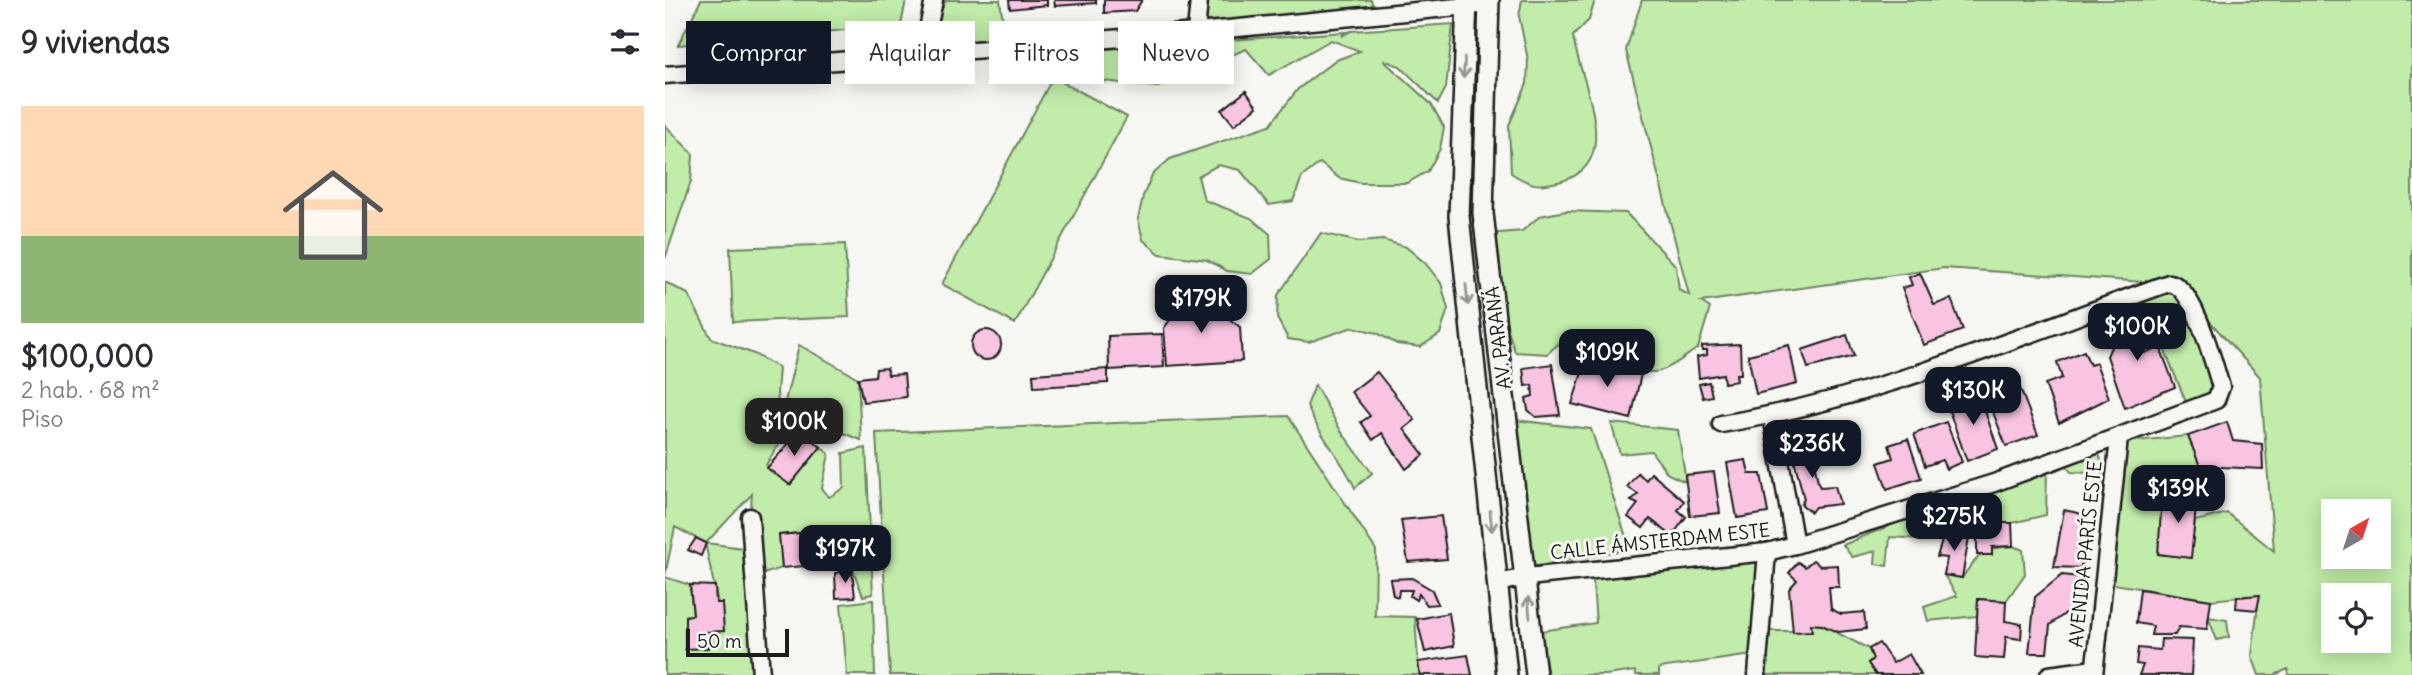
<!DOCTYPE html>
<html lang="es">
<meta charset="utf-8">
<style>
:root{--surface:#fff;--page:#f2f2f3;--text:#2b2b33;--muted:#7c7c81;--line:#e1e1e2;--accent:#111827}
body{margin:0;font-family:Delius,sans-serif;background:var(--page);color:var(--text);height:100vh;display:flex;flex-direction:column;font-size:26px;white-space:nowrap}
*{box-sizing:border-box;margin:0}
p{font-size:23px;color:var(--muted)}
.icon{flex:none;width:38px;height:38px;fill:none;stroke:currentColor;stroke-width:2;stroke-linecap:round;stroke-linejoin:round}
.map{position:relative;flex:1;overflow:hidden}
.details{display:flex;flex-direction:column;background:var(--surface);width:665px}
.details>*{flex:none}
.hud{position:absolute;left:21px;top:21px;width:665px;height:63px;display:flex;gap:14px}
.needle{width:46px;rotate:39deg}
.fabs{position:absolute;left:1656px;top:499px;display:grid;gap:14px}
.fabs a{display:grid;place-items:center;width:70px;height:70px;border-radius:0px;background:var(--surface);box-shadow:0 4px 18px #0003;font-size:35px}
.scale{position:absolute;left:21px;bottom:18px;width:103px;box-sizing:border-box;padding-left:7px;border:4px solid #1c1c1c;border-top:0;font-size:19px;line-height:24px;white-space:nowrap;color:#1c1c1c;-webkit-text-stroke:5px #f6f6f2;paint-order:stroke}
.price{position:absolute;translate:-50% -60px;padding:0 16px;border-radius:14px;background:var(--accent);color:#fff;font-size:23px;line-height:46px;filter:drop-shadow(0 2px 4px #0008)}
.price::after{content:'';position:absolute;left:50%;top:42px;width:21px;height:16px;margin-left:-10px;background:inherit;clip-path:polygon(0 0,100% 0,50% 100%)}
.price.on{background:#222;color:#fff}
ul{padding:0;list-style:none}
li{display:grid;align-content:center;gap:14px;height:371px;padding:0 21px}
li+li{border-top:2px solid var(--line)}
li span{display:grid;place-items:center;height:217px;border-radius:0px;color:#555}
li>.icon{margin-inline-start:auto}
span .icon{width:126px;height:126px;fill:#fffc;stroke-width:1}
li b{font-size:30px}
h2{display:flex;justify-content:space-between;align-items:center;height:84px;padding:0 21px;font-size:30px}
.chip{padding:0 24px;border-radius:0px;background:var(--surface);box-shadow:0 4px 18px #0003;font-size:24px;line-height:63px}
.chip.on{background:var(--accent);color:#fff}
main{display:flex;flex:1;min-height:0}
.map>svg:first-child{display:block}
.green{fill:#c1eca9;stroke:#6e8462;stroke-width:2;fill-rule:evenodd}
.building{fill:#f8c4e1;stroke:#1c1c1c;stroke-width:2}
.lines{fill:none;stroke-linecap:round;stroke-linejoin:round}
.minor-casing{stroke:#1c1c1c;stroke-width:21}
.tertiary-casing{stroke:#1c1c1c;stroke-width:24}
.minor{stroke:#f6f6f2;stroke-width:16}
.tertiary{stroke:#f6f6f2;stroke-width:19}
.oneway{stroke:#949492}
.labels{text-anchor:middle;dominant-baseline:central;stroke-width:6;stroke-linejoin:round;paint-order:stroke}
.street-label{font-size:19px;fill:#1c1c1c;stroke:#f6f6f2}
</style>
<main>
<section class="details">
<h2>9 viviendas<svg class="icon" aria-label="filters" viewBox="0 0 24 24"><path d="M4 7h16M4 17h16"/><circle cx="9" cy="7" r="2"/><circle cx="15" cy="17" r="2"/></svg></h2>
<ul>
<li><span style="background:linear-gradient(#ffd9b3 60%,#8fb573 0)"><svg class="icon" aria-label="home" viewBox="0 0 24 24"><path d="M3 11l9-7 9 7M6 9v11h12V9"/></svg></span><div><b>$100,000</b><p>2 hab. · 68 m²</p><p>Piso</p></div></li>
</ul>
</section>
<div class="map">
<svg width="1747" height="675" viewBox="0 0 1747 675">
<rect width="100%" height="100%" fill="#f6f6f2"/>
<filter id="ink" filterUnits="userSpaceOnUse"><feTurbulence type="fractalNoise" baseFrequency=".0143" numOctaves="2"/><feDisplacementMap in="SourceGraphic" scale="14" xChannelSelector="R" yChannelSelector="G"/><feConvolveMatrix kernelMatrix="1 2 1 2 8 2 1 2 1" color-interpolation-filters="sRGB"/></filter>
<g filter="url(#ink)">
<!-- green -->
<g class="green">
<path d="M36 0H241L236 25 13 45Z"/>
<path d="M281 0H335L341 44 262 42Z"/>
<path d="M537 0H706L712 16 534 30Z"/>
<path d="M857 0H930L924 20 908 36C914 79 961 163 897 181 874 187 866 186 846 173L844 125 862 84 863 60 854 16Z"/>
<path d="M977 0H1747V675H1624L1623 669 1610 675H1594L1587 656 1594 595 1546 600 1443 583 1460 442 1523 436 1535 466 1522 486 1518 502 1497 500 1494 554 1525 558 1530 521 1562 513 1609 551 1595 377 1512 285 1555 395 1521 402 1476 293 1508 284 1279 268 1036 302 1045 308 1033 348C1022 355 1007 368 994 371 970 377 920 351 900 338L882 354 850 352 831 293 824 234 857 231 875 216 901 211 961 213 1011 266 1014 290 1024 295 961 50ZM1668 511H1713V556H1668ZM1668 595H1713V640H1668Z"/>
<path d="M788 24 781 88 773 103 735 66 718 60 766 104 779 127 775 149 763 171 742 183H696L674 178 655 163 637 177 628 201 604 205 575 170 553 165 533 176 539 200 586 218 605 234 606 259 587 274 562 271 542 260 495 254 478 240 473 219 478 196 487 175 505 159 605 125 633 89 669 61 695 51 666 40 604 75 581 49 493 87 376 74 379 53 681 32 676 36 686 31Z"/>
<path d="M388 77 462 117 350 324 277 284Z"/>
<path d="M0 125 28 154 26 181 0 259Z"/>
<path d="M656 233 694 242 718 240 741 247 760 263 776 283 783 309 775 334 755 347 732 344 712 333 688 327 644 342 623 339 612 318 613 295Z"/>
<path d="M180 244 184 317 68 322 65 248Z"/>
<path d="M0 282 23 294 46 338 89 354 114 368 112 393 117 439 101 465 125 484 156 447 164 454 157 488 164 497 179 488 178 453 201 448 208 594 198 596 185 562 180 529 115 535 117 568 89 577 85 517 87 494 41 543 85 549 93 675H0V577L25 585 28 615 20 616V649L42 632 59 631 40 543 10 527 0 576Z"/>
<path d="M134 345 193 378 196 440 118 410Z"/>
<path d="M650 385 676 431 707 473 690 488C677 458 654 436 642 406Z"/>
<path d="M623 416 711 550 710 616 750 617 754 675H225L211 433Z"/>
<path d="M850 420 926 429 965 549 867 567Z"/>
<path d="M946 423 1013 430 1021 482 1003 474 986 451 955 454Z"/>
<path d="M1432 447 1438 467 1436 484 1423 473 1406 472 1396 459Z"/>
<path d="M1382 468 1381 515 1347 523H1312L1304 537 1280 531 1258 539 1225 537 1222 566 1210 564 1211 551 1187 557 1178 545 1255 513Z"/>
<path d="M1348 546 1358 550 1360 574 1341 601 1313 599 1312 616 1263 621 1259 607 1292 596 1279 575 1297 578C1312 555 1320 547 1348 546Z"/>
<path d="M1101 560 1087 655 994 668V675H971L970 671 941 675H883L875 631 931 623 927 571Z"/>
<path d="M208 600 210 675H182L176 604Z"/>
<path d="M1543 617 1562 620 1564 637 1552 640Z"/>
<path d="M1146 624 1157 625 1204 649 1208 659 1203 663 1211 675H1100L1105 631H1147Z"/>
</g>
<!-- building -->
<g class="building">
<path d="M344 0H382V5L345 9Z"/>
<path d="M389 0H431V3L390 6Z"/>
<path d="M439 0H477L470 11 439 13Z"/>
<path d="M581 91 592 107 569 125 557 110Z"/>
<path d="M1255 273 1269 305 1286 299 1298 330 1259 345 1237 288 1247 285 1244 277Z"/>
<path d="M527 291 575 327 577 361 502 366 499 328Z"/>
<path d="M1472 310 1484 316 1474 355 1495 347 1510 387 1460 408 1442 356 1460 314Z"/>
<circle cx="321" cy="345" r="15"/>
<path d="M497 334 499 367 444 370 443 336Z"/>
<path d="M1182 335 1189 356 1143 368 1137 350Z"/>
<path d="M1075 344 1076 374H1071L1072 381 1059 383 1058 374 1034 378 1032 357 1042 355V350H1037V346Z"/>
<path d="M1124 345 1132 384 1091 394 1083 355Z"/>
<path d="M1419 351 1425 365 1431 363 1444 398 1394 423 1380 384 1397 378 1392 362Z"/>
<path d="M922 357 976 374 966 419 907 404Z"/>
<path d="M887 364 895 415 871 417 863 410 861 398 868 396 867 385 860 386 858 368Z"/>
<path d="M222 368 223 375 239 374 241 397 198 402 193 378 210 376 211 369Z"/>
<path d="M443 369V383L369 387 368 374Z"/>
<path d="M712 372 750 420 739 429 759 455 741 469 717 433 708 440 696 422 705 416 686 392Z"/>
<path d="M1044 382 1047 396 1038 398 1034 384Z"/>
<path d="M1355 388 1373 435 1341 446 1328 412 1333 410 1331 405 1337 403 1335 395Z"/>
<path d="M1314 394 1333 449 1302 461 1282 405Z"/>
<path d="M1281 422 1297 462 1281 469 1277 460 1260 466 1249 434Z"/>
<path d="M1562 422 1568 441 1597 444 1598 469 1535 466 1523 436Z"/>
<path d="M135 430 156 447 125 485 102 468Z"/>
<path d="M1243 439 1256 478 1222 489 1213 463 1228 458 1224 445Z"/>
<path d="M1146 444 1153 483 1155 487 1170 486 1175 504 1150 507 1146 512 1136 504 1139 499 1126 447Z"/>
<path d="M1081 460 1084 474H1096L1103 513 1072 518 1062 463Z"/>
<path d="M1049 472 1055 513 1025 516 1020 475Z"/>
<path d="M973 473 981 480 986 473 1019 501 1013 510 1021 517 1007 536 985 519 978 528 963 517 973 504 966 501 973 494 962 487Z"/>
<path d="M1522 486 1533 487 1526 558 1493 554 1497 499 1518 502Z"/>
<path d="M1399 510 1422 515 1416 568 1389 567Z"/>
<path d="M776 516 782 559 743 562 736 520Z"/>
<path d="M1312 523H1347L1348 546 1327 547V555H1312Z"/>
<path d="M180 529 185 562 117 568 114 535Z"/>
<path d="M1280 531 1304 537 1297 578 1279 575 1282 558 1272 557Z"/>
<path d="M31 538 41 543 36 556 23 550Z"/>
<path d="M1148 560 1155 566 1173 565 1174 587H1164L1166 609 1176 614 1199 612 1201 629 1173 632 1157 625 1146 624 1147 631 1128 632 1124 589 1132 580 1124 573 1133 562 1140 567Z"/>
<path d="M187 570 190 597 171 598 170 573Z"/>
<path d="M1397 575 1415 577 1414 603 1385 625 1382 653H1364L1370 597Z"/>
<path d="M747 578 767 590 773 604 762 605 754 594 751 600 745 596 747 590H734L733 597 728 595 725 579Z"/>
<path d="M25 585 50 586 51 603H57L59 631 42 632 43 648 20 649V616L28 615Z"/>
<path d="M1475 589 1546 600 1542 629 1514 627 1510 635H1486L1488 626 1471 623Z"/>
<path d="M1595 595 1592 610 1571 608 1572 597Z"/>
<path d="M1313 599 1341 601 1340 621 1357 624 1356 639 1341 637 1339 659 1310 657Z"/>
<path d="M784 613 789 646 760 652 752 619Z"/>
<path d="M1496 639 1528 640 1526 675H1474L1478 665 1471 664 1473 648 1495 650Z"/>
<path d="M1214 643 1228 663 1244 654 1256 675H1211L1203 663 1208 659 1204 649Z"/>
<path d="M803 655 807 675H755L753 662Z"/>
</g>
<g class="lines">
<!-- minor casing -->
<g class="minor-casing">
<g id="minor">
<path d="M531 32 534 0"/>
<path d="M258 53 269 0"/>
<path d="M0 75 531 32 824 4"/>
<path d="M1107 416 1130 545"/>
<path d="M85 517 96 675"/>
<path d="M832 583 862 577 1102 552 1130 545 1329 483 1551 400 1556 387C1549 365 1529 285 1504 283 1359 334 1208 400 1056 424"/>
<path d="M1092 675 1102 552"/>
<path d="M1384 675 1429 669"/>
<path d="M1429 675 1454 438"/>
</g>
</g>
<!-- tertiary casing -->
<g class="tertiary-casing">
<g id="tertiary">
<path d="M802 0 794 216 842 675"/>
<path d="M824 0 818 213 871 675"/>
</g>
</g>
<!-- minor -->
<use href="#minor" class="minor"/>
<!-- tertiary -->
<use href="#tertiary" class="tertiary"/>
</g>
<!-- one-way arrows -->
<defs><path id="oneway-shaft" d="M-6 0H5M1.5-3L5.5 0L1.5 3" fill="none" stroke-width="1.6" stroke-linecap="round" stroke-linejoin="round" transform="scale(1.75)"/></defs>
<g class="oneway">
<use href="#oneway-shaft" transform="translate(799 68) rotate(93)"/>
<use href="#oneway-shaft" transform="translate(802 295) rotate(84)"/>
<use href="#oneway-shaft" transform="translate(826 521) rotate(84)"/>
<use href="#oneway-shaft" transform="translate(864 607) rotate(-95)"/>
</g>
</g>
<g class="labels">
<!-- street labels -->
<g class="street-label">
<text transform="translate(833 338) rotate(-97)">AV. PARANÁ</text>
<text transform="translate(995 541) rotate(-6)">CALLE ÁMSTERDAM ESTE</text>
<text transform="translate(1420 554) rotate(-84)">AVENIDA PARÍS ESTE</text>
</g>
</g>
</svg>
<div class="fabs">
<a><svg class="needle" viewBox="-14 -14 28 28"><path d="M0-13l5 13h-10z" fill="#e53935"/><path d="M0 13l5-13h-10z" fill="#7c7c81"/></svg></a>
<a><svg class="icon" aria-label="locate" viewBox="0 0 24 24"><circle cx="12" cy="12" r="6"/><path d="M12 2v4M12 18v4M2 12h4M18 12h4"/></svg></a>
</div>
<div class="scale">50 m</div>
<b class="price" style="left:536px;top:335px">$179K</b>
<b class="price" style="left:1472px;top:363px">$100K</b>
<b class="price" style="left:942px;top:389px">$109K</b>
<b class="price" style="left:1308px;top:427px">$130K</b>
<b class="price on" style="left:129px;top:458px">$100K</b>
<b class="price" style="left:1147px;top:480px">$236K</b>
<b class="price" style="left:1513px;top:525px">$139K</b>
<b class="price" style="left:1289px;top:553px">$275K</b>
<b class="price" style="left:180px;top:585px">$197K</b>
<div class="hud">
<a class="chip on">Comprar</a>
<a class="chip">Alquilar</a>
<a class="chip">Filtros</a>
<a class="chip">Nuevo</a>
</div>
</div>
</main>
